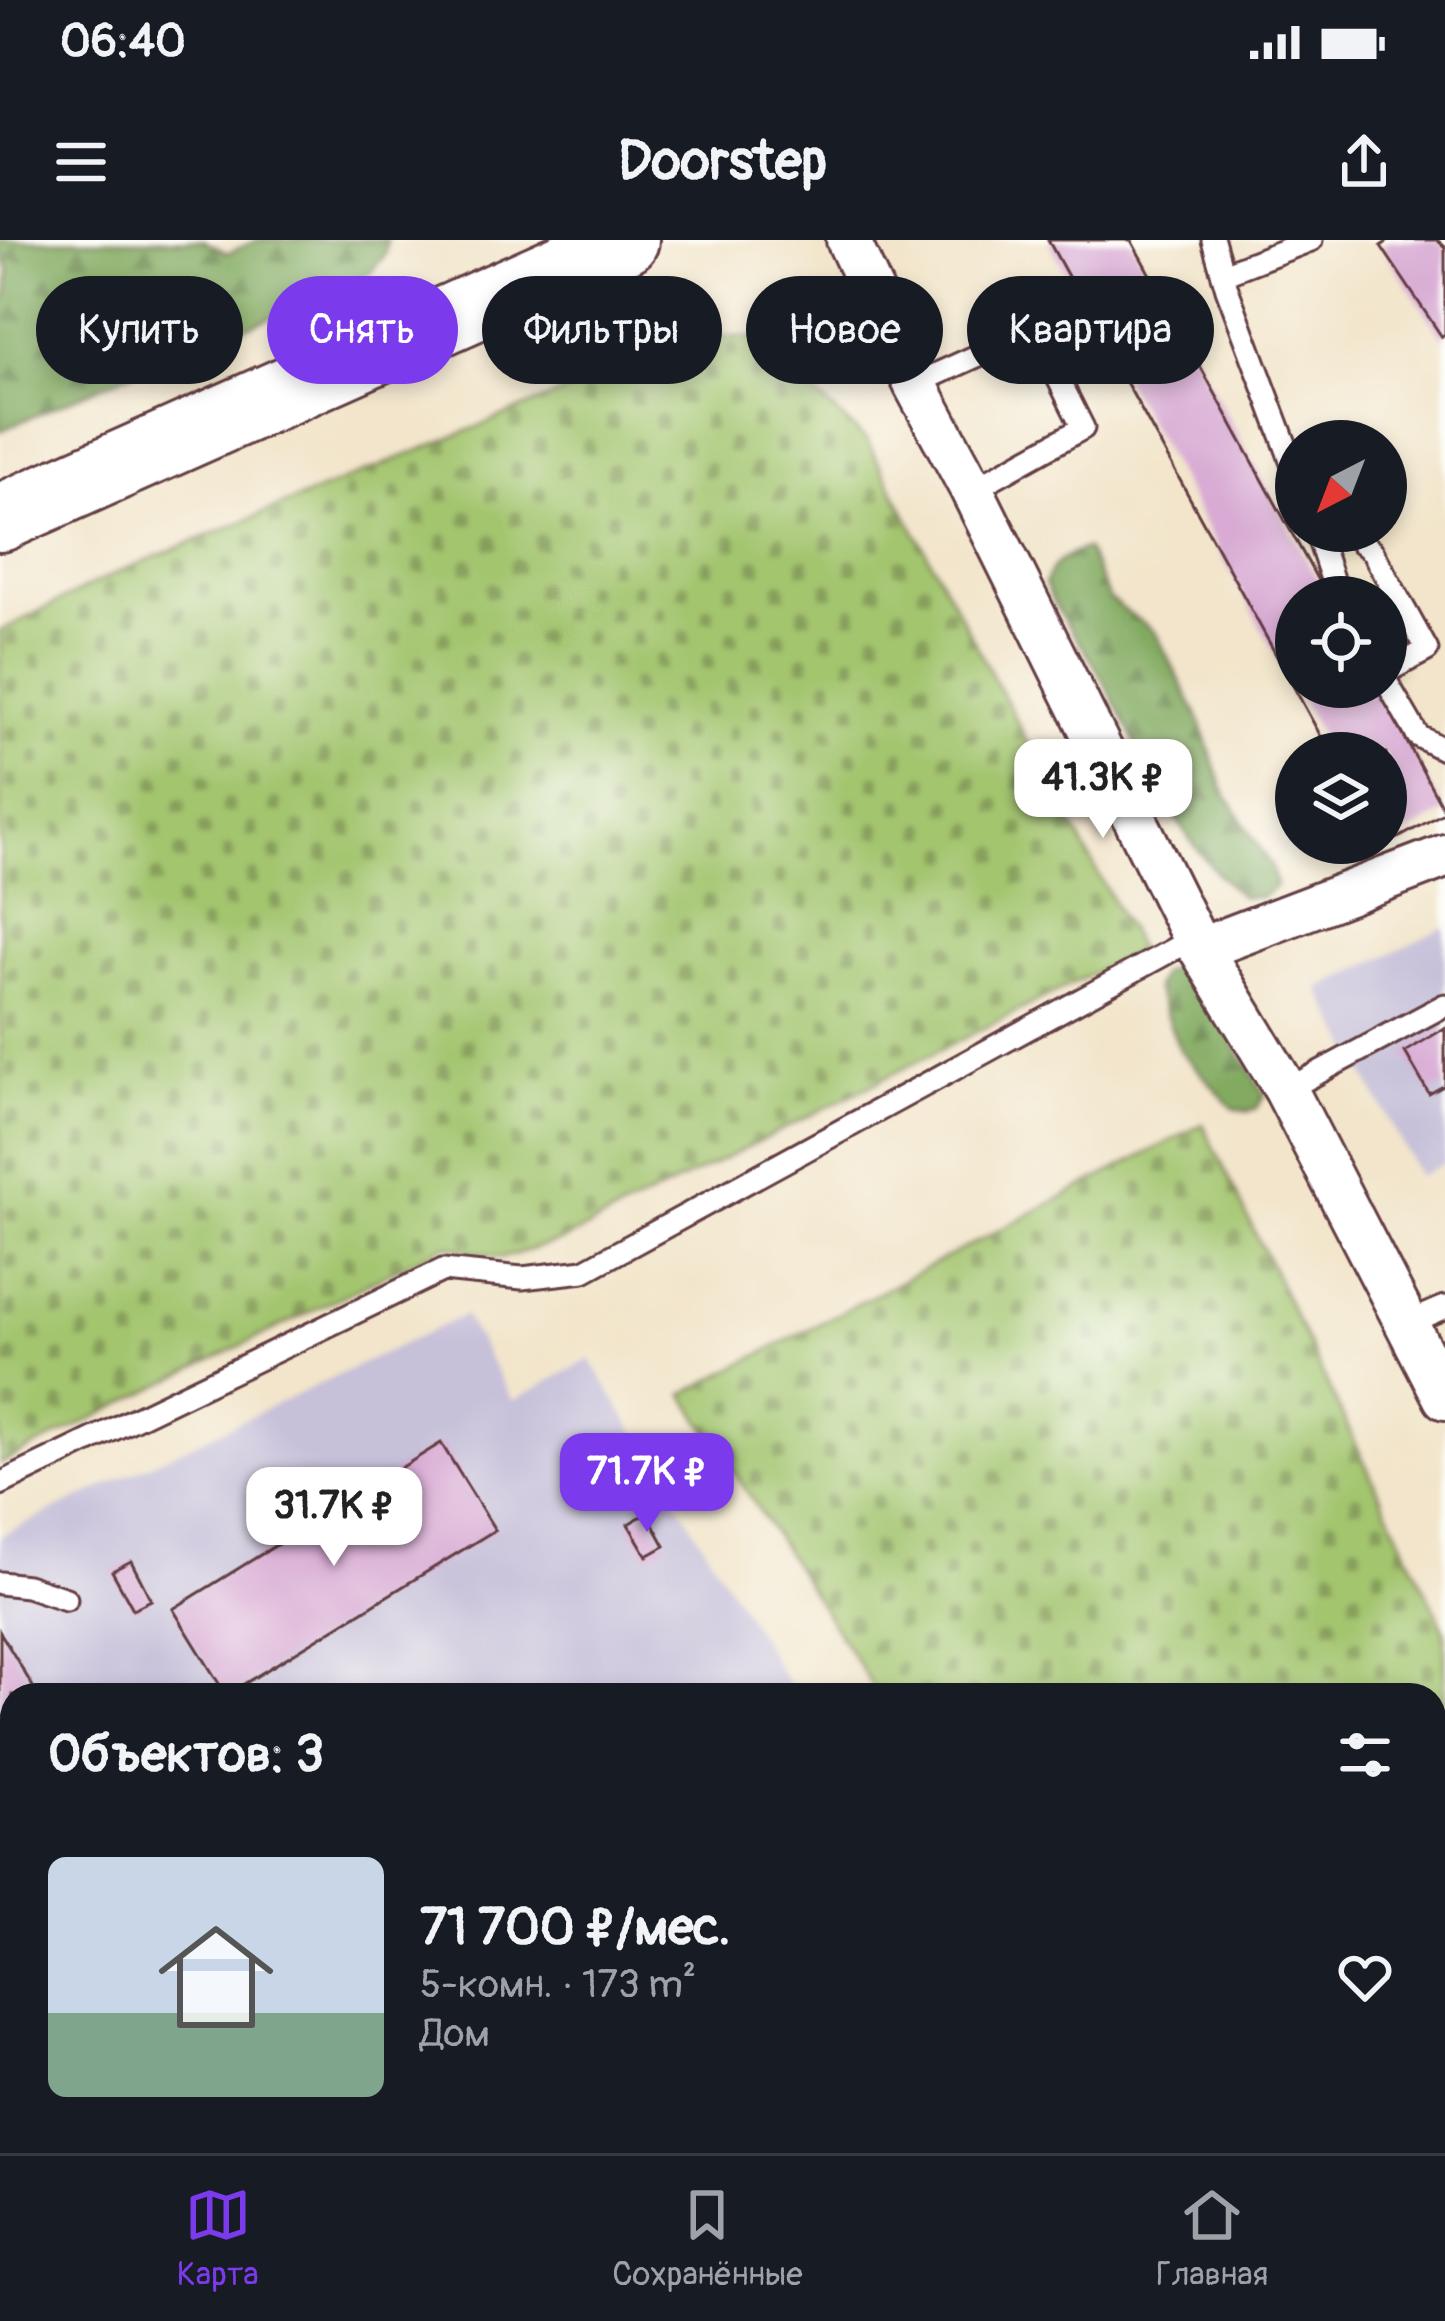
<!DOCTYPE html>
<html lang="ru">
<meta charset="utf-8">
<style>
:root{--surface:#171b24;--page:#242831;--text:#f1f3f6;--muted:#9ea1a6;--line:#363941;--accent:#7c3aed}
body{margin:0;font-family:Pangolin,sans-serif;background:var(--page);color:var(--text);height:100vh;display:flex;flex-direction:column;font-size:45px;white-space:nowrap}
*{box-sizing:border-box;margin:0}
p{font-size:39px;color:var(--muted)}
.icon{flex:none;width:66px;height:66px;fill:none;stroke:currentColor;stroke-width:2;stroke-linecap:round;stroke-linejoin:round}
.map{position:relative;flex:1;overflow:hidden}
.drawer{position:absolute;left:0px;top:1443px;width:1446px;height:471px;display:flex;flex-direction:column;background:var(--surface);border-radius:36px 36px 0 0;box-shadow:0 6px 18px #0003}
.drawer>*{flex:none}
.guide{position:absolute;left:36px;top:36px;width:1374px;height:108px;display:flex;gap:24px}
.needle{width:78px;rotate:222deg}
.buttons{position:absolute;left:1275px;top:180px;display:grid;gap:24px}
.buttons a{display:grid;place-items:center;width:132px;height:132px;border-radius:50%;background:var(--surface);box-shadow:0 6px 18px #0003;font-size:60px}
.price{position:absolute;translate:-50% -102px;padding:0 27px;border-radius:24px;background:#fff;color:#222;font-size:39px;line-height:78px;filter:drop-shadow(0 3px 6px #0008)}
.price::after{content:'';position:absolute;left:50%;top:72px;width:36px;height:27px;margin-left:-18px;background:inherit;clip-path:polygon(0 0,100% 0,50% 100%)}
.price.selected{background:var(--accent);color:#fff}
ul{padding:0;list-style:none}
li{display:flex;align-items:center;gap:36px;height:300px;padding:0 48px}
li span{display:grid;place-items:center;flex:none;width:336px;height:240px;border-radius:18px;color:#555}
li>.icon{margin-inline-start:auto}
span .icon{width:144px;height:144px;fill:#fffc;stroke-width:1}
li b{font-size:51px}
h2{display:flex;justify-content:space-between;align-items:center;height:144px;padding:0 48px;font-size:51px}
.pill{padding:0 42px;border-radius:54px;background:var(--surface);box-shadow:0 6px 18px #0003;font-size:42px;line-height:108px}
.pill.selected{background:var(--accent);color:#fff}
.status{display:flex;justify-content:space-between;align-items:center;height:84px;padding:0 60px;background:var(--surface);direction:ltr}
.status svg{height:33px;fill:currentColor}
header{display:flex;justify-content:space-between;align-items:center;height:156px;padding:0 48px;background:var(--surface);font-size:54px;font-weight:800}
.dock{display:flex;justify-content:space-around;align-items:center;height:168px;border-top:3px solid var(--line);background:var(--surface);font-size:33px;color:var(--muted)}
.dock a{display:grid;justify-items:center;gap:6px}
.dock .selected{color:var(--accent)}
.map>svg:first-child{display:block}
.industrial{fill:#c6c0d9}
.forest{fill:url(#forest-firs);stroke:#666446;stroke-width:3}
.cemetery{fill:url(#cemetery-stones);stroke:#76724c;stroke-width:3}
.building{fill:#d8aad4}
.lines{fill:none;stroke-linecap:round;stroke-linejoin:round}
.service-casing{stroke:#633d43;stroke-width:27}
.minor-casing{stroke:#633d43;stroke-width:48}
.primary-casing{stroke:#633d43;stroke-width:72}
.service{stroke:#fff;stroke-width:21}
.minor{stroke:#fff;stroke-width:42}
.primary{stroke:#fff;stroke-width:66}
</style>
<div class="status"><b>06:40</b><svg viewBox="0 0 49 12"><path d="M0 12V9h3v3zM5 12V6h3v6zM10 12V3h3v9zM15 12V0h3v12zM26 1h20v11H26zM47 4h2v5h-2z"/></svg></div>
<header><svg class="icon" aria-label="menu" viewBox="0 0 24 24"><path d="M4 6h16M4 12h16M4 18h16"/></svg>Doorstep<svg class="icon" aria-label="share" viewBox="0 0 24 24"><path d="M12 15V3M7 8l5-5 5 5M5 13v7h14v-7"/></svg></header>
<div class="map">
<svg width="1445" height="1913" viewBox="0 0 1445 1913">
<defs>
<pattern id="forest-firs" width="22" height="20" patternUnits="userSpaceOnUse" patternTransform="scale(3)"><rect width="22" height="20" fill="#82aa61"/><path d="M5 1l3.5 6h-7zM16 11l3.5 6h-7z" fill="#6c8a50"/></pattern>
<pattern id="cemetery-stones" width="16" height="16" patternUnits="userSpaceOnUse" patternTransform="scale(3)"><rect width="16" height="16" fill="#a3c56e"/><path d="M2 7V4a2 2 0 0 1 4 0v3zM10 15v-3a2 2 0 0 1 4 0v3z" fill="#879f5b"/></pattern>
</defs>
<rect width="100%" height="100%" fill="#fdfcf7"/>
<filter id="ink" filterUnits="userSpaceOnUse"><feTurbulence type="fractalNoise" baseFrequency=".00833" numOctaves="2"/><feDisplacementMap in="SourceGraphic" scale="24" xChannelSelector="R" yChannelSelector="G"/><feConvolveMatrix kernelMatrix="1 2 1 2 8 2 1 2 1" color-interpolation-filters="sRGB"/></filter>
<filter id="wash" filterUnits="userSpaceOnUse"><feTurbulence type="fractalNoise" baseFrequency=".004" numOctaves="4" result="noise"/><feDisplacementMap in="SourceGraphic" scale="48" xChannelSelector="R" yChannelSelector="G"/><feGaussianBlur stdDeviation="2.7" result="paint"/><feColorMatrix in="noise" values="0 0 0 0 0 0 0 0 0 0 0 0 0 0 0 0 0 1.4 0 .05"/><feComposite in="paint" operator="in"/></filter>
<g filter="url(#wash)">
<rect width="100%" height="100%" fill="#f2e5cb"/>
<!-- industrial -->
<g class="industrial">
<path d="M1445 687V923L1419 936 1319 749Z"/>
<path d="M464 1075 513 1161 590 1119 795 1455H12V1902H271L256 1913H0V1296Z"/>
<path d="M773 1902H944L955 1913H759Z"/>
</g>
<!-- forest -->
<g class="forest">
<path d="M0 0H202L228 13 257 0H387L385 15 368 35 328 56 186 109 0 191V61L7 54 9 30 0 12Z"/>
<path d="M1086 309 1109 359 1155 392 1198 476 1223 549 1271 626 1276 646 1261 657H1242C1172 598 1142 508 1098 431 1081 401 1056 376 1045 343 1054 322 1064 315 1086 309Z"/>
<path d="M1185 722 1265 855 1256 869 1248 872 1233 868 1180 810 1155 748 1161 733Z"/>
</g>
<!-- cemetery -->
<g class="cemetery">
<path d="M705 95 754 98 867 201 1139 710 563 1000 502 1018 446 1005 0 1224V391L120 331Z"/>
<path d="M1203 884 1445 1391V1692L1434 1705V1455H878L684 1154Z"/>
</g>
<g id="blocks">
<!-- building -->
<g class="building">
<path d="M1048 0H1131L1327 357H1296V447H1377L1445 572 1386 605V513H1330Z"/>
<path d="M1390 0H1437L1445 7V94L1442 97 1381 6Z"/>
<path d="M1445 788V845L1429 854 1405 812Z"/>
<path d="M441 1203 495 1290 226 1455 173 1369Z"/>
<path d="M647 1273 665 1306 647 1316 628 1284Z"/>
<path d="M131 1321 151 1360 133 1369 112 1331Z"/>
<path d="M0 1392 38 1455H12V1471L0 1479Z"/>
<path d="M0 1663 12 1683V1754L0 1761Z"/>
<path d="M43 1902H143L150 1913H37L34 1907Z"/>
</g>
</g>
</g>
<g filter="url(#ink)">
<use href="#blocks" fill-opacity="0" stroke="#633d43" stroke-width="3"/>
<g class="lines">
<!-- service casing -->
<g class="service-casing">
<g id="service">
<path d="M1213 0 1227 49 1296 233"/>
<path d="M1223 34 1311 0"/>
<path d="M915 144 1034 90 1083 188 972 250"/>
<path d="M1316 291 1338 357"/>
<path d="M1347 291 1372 311 1427 410 1386 432"/>
<path d="M1386 441 1418 496 1445 510"/>
<path d="M1286 850 1445 765"/>
<path d="M1406 1084 1445 1067"/>
<path d="M0 1244 443 1030 522 1038 584 1031 1194 698"/>
<path d="M0 1343 27 1346 66 1359"/>
</g>
</g>
<!-- minor casing -->
<g class="minor-casing">
<g id="minor">
<path d="M848 0 915 144 972 250 1194 698 1286 850 1445 1158"/>
<path d="M1201 709 1445 616"/>
</g>
</g>
<!-- primary casing -->
<g class="primary-casing">
<path id="primary" d="M0 278 625 0"/>
</g>
<!-- service -->
<use href="#service" class="service"/>
<!-- minor -->
<use href="#minor" class="minor"/>
<!-- primary -->
<use href="#primary" class="primary"/>
</g>
</g>
</svg>
<div class="buttons">
<a><svg class="needle" viewBox="-14 -14 28 28"><path d="M0-13l5 13h-10z" fill="#e53935"/><path d="M0 13l5-13h-10z" fill="#9ea1a6"/></svg></a>
<a><svg class="icon" aria-label="locate" viewBox="0 0 24 24"><circle cx="12" cy="12" r="6"/><path d="M12 2v4M12 18v4M2 12h4M18 12h4"/></svg></a>
<a><svg class="icon" aria-label="layers" viewBox="0 0 24 24"><path d="M12 4l9 5-9 5-9-5zM3 14l9 5 9-5"/></svg></a>
</div>
<b class="price" style="left:1103px;top:601px">41.3K ₽</b>
<b class="price selected" style="left:647px;top:1295px">71.7K ₽</b>
<b class="price" style="left:334px;top:1329px">31.7K ₽</b>
<div class="guide">
<a class="pill">Купить</a>
<a class="pill selected">Снять</a>
<a class="pill">Фильтры</a>
<a class="pill">Новое</a>
<a class="pill">Квартира</a>
</div>
<section class="drawer">
<h2>Объектов: 3<svg class="icon" aria-label="filters" viewBox="0 0 24 24"><path d="M4 7h16M4 17h16"/><circle cx="9" cy="7" r="2"/><circle cx="15" cy="17" r="2"/></svg></h2>
<ul>
<li><span style="background:linear-gradient(#c9d6e8 65%,#7fa58c 0)"><svg class="icon" aria-label="home" viewBox="0 0 24 24"><path d="M3 11l9-7 9 7M6 9v11h12V9"/></svg></span><div><b>71 700 ₽/мес.</b><p>5-комн. · 173 m²</p><p>Дом</p></div><svg class="icon" aria-label="heart" viewBox="0 0 24 24"><path d="M12 20l-8-8c-3-5 5-10 8-4 3-6 11-1 8 4z"/></svg></li>
</ul>
</section>
</div>
<nav class="dock">
<a class="selected"><svg class="icon" aria-label="map" viewBox="0 0 24 24"><path d="M3 6l6-2 6 2 6-2v14l-6 2-6-2-6 2zM9 4v14M15 6v14"/></svg>Карта</a>
<a><svg class="icon" aria-label="saved" viewBox="0 0 24 24"><path d="M7 4h10v16l-5-4-5 4z"/></svg>Сохранённые</a>
<a><svg class="icon" aria-label="home" viewBox="0 0 24 24"><path d="M3 11l9-7 9 7M6 9v11h12V9"/></svg>Главная</a>
</nav>
